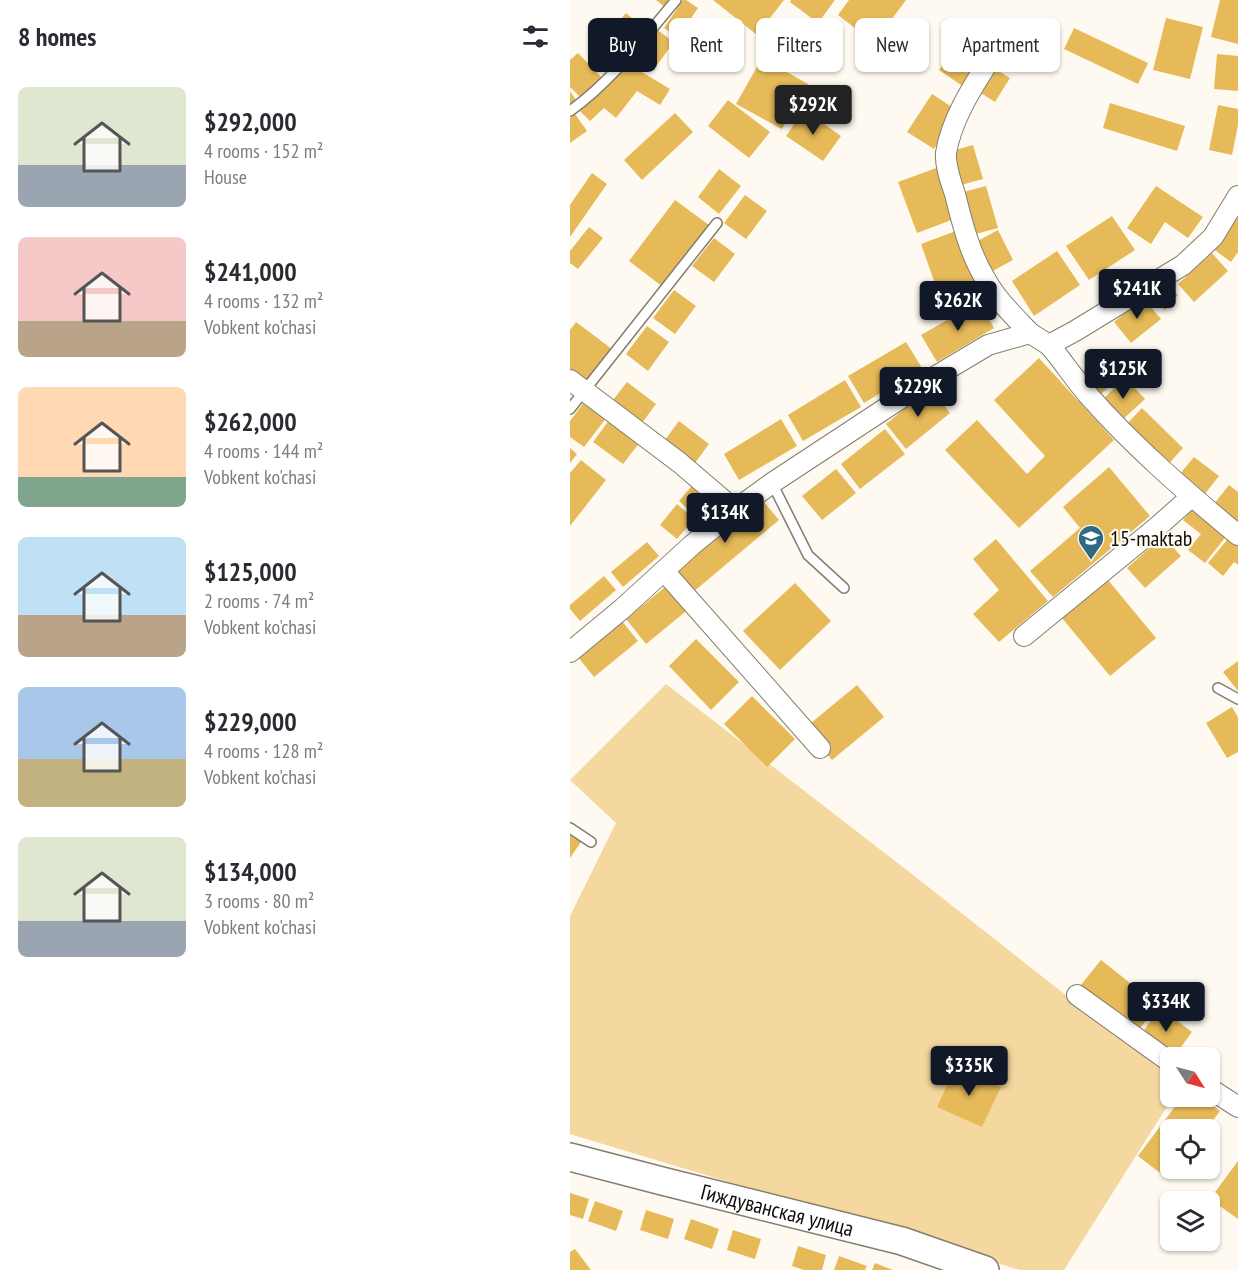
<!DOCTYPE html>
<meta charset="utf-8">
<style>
:root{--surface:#fff;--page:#f2f2f3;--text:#2b2b33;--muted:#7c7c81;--accent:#111827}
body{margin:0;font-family:"PT Sans Narrow",sans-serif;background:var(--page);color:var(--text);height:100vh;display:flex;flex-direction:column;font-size:22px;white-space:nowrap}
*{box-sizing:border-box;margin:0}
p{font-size:20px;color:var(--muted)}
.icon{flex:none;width:33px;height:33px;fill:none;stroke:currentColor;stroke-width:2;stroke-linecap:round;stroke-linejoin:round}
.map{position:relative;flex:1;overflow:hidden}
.drawer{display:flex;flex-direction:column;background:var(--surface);width:570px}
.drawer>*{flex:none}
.top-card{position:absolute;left:18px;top:18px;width:560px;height:54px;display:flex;gap:12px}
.needle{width:39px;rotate:126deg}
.tools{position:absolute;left:590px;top:1047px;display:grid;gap:12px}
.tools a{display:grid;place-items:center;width:60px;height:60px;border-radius:9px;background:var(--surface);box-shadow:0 2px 4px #0004;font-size:30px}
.price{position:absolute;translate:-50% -51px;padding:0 14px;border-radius:6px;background:var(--accent);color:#fff;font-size:20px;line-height:39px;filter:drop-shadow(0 2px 3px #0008)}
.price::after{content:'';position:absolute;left:50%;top:36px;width:18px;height:14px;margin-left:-9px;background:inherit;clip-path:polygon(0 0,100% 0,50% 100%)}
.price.on{background:#222;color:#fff}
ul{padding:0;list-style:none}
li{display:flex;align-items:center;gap:18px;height:150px;padding:0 18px}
li span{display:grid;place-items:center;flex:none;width:168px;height:120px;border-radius:9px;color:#555}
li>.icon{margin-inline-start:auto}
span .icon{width:72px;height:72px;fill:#fffc;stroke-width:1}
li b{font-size:26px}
h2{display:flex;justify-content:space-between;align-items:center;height:72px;padding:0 18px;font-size:26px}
.tag{padding:0 21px;border-radius:9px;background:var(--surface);box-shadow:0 2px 4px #0004;font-size:21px;line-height:54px}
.tag.on{background:var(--accent);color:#fff}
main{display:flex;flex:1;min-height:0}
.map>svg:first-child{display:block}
.green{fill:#f4d89f}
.building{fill:#e6ba58}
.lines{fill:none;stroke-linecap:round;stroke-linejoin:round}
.lane-casing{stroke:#847d6f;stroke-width:12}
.street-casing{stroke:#847d6f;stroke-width:22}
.secondary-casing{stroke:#847d6f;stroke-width:30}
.lane{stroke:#fff;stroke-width:9}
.street{stroke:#fff;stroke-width:20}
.secondary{stroke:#fff;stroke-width:27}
.labels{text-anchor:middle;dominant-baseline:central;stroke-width:4.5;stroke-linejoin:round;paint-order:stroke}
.poi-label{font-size:22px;fill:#110e09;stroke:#fffaf1;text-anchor:start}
.street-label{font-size:22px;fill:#110e09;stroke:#fffaf1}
</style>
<main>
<section class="drawer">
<h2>8 homes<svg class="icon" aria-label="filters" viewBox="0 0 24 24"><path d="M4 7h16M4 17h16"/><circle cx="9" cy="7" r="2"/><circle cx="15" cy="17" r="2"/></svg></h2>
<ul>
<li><span style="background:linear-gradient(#dfe7d0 65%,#9aa5b1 0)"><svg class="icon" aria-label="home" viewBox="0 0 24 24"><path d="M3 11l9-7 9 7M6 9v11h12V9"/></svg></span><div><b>$292,000</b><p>4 rooms · 152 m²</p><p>House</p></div></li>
<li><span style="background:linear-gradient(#f6c9c9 70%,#b9a48a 0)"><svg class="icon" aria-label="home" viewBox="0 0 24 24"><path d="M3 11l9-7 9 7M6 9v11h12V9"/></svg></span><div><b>$241,000</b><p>4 rooms · 132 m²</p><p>Vobkent ko'chasi</p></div></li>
<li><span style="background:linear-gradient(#ffd9b3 75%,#7fa58c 0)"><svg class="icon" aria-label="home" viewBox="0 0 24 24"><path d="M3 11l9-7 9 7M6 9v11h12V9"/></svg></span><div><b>$262,000</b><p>4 rooms · 144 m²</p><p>Vobkent ko'chasi</p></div></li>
<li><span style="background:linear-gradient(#bfe0f5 65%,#b9a48a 0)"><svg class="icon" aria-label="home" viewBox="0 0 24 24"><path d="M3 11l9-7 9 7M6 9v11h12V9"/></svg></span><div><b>$125,000</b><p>2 rooms · 74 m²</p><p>Vobkent ko'chasi</p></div></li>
<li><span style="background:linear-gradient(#a9c7e8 60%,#c2b280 0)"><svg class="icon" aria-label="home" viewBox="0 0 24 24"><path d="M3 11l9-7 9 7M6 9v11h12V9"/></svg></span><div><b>$229,000</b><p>4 rooms · 128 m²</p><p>Vobkent ko'chasi</p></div></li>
<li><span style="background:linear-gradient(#dfe7d0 70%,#9aa5b1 0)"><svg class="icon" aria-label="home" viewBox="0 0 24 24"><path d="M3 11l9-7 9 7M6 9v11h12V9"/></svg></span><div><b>$134,000</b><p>3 rooms · 80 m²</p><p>Vobkent ko'chasi</p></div></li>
</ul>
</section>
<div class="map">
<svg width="668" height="1270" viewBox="0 0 668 1270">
<rect width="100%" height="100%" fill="#fffaf1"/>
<!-- green -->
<path class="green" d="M96 684 338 871 600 1077V1096L603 1097 494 1270H450L0 1134V916L46 823 0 780Z"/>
<!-- building -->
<g class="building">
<path d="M86 0H102L96 8Z"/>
<path d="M113 0H116L128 8 108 37 94 28Z"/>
<path d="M143 0H214L187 35Z"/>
<path d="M221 0H265L248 23 220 2Z"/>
<path d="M279 0H336L304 43 268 15Z"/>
<path d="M650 0H668V44L641 37Z"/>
<path d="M56 13 77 31 56 57 34 39Z"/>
<path d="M596 18 633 27 620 79 583 70Z"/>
<path d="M402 22 427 39 394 87 369 70Z"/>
<path d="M504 28 578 63 568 84 494 49Z"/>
<path d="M86 29 104 42 84 69 66 56Z"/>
<path d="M8 53 34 80 13 100 0 87V60Z"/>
<path d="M647 54 668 56V91L644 89Z"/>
<path d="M192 58 238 84 212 129 166 104Z"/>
<path d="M57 63 100 89 90 105 67 91 46 118 34 108 20 121 8 109 39 84Z"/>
<path d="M422 67 440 78 425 102 406 90Z"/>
<path d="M0 91 8 103 0 108Z"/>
<path d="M362 94 388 111 364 149 337 132Z"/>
<path d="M158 100 200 132 179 158 138 126Z"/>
<path d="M540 103 615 126 607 151 533 128Z"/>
<path d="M648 105 668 109V125L662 155 639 150Z"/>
<path d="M234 110 271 136 253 161 216 136Z"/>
<path d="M105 113 123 132 72 180 54 160Z"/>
<path d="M5 114 17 131 0 143V118Z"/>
<path d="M403 145 413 179 391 185 382 151Z"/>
<path d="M369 167 387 218 347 233 328 182Z"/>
<path d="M149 169 171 186 149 214 128 197Z"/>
<path d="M22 173 37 184 0 237V205Z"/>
<path d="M416 186 428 228 402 235 390 193Z"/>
<path d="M586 186 633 217 618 238 595 222 581 244 557 228Z"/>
<path d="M175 195 197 211 176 239 154 223Z"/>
<path d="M105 200 139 225 93 287 59 261Z"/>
<path d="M668 212V252L661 262 642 248Z"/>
<path d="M542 216 565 250 519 280 496 246Z"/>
<path d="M19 227 33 238 8 269 0 263V251Z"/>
<path d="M391 229 410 280 369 295 351 244Z"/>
<path d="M428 230 443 260 419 273 404 243Z"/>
<path d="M144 238 165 254 144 282 122 266Z"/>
<path d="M487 251 510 285 464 316 442 281Z"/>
<path d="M642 253 658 271 624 302 608 284Z"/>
<path d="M590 281 608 295 595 310 578 296Z"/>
<path d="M104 290 126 306 105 334 83 318Z"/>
<path d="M573 298 591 319 561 343 544 322Z"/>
<path d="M409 302 424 328 367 362 351 335Z"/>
<path d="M6 322 42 349 16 384 0 372V330Z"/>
<path d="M77 326 99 342 78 371 56 354Z"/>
<path d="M336 342 352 368 294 403 278 376Z"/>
<path d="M533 352 553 373 528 397 508 376Z"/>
<path d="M469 358 544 440 449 528 375 450 407 420 457 474 475 456 424 400Z"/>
<path d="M555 378 575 399 550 422 531 401Z"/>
<path d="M275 380 291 407 233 441 218 415Z"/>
<path d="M57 382 86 404 69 427 40 404Z"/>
<path d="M360 388 380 413 336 449 316 424Z"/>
<path d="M15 401 37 417 14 447 0 437V421Z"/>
<path d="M572 408 613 448 595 468 553 428Z"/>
<path d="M40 419 70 442 53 464 23 442Z"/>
<path d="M211 419 227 446 169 480 154 454Z"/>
<path d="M109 421 139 444 122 467 92 444Z"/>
<path d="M315 429 335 454 290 489 271 464Z"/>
<path d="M0 448 7 454 0 463Z"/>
<path d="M624 457 649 476 634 495 609 475Z"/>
<path d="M11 460 36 480 0 526V473Z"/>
<path d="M539 467 580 516 483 597 460 571 510 528 493 507Z"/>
<path d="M266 469 286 493 252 520 232 496Z"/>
<path d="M125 482 145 500 129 519 109 501Z"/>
<path d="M659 485 668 492V523L644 504Z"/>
<path d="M189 496 209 520 122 593 102 568Z"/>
<path d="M107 504 124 519 107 539 90 525Z"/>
<path d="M624 507 658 534 635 563 618 550 631 534 613 520Z"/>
<path d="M661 535 668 541V565L664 562 653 576 638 563Z"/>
<path d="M593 536 611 556 575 588 557 568Z"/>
<path d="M426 539 478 601 429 642 403 614 429 590 403 559Z"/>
<path d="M77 542 89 556 53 587 41 572Z"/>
<path d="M34 576 46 590 10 621 0 609V605Z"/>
<path d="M538 580 586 638 540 676 492 618Z"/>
<path d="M100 583 120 608 76 644 56 619Z"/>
<path d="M225 583 261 621 210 670 173 631Z"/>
<path d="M48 616 68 641 24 677 4 652Z"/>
<path d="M126 639 169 682 141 710 99 666Z"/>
<path d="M668 661V691L653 672Z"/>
<path d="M287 685 314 717 262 760 235 728Z"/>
<path d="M182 696 225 739 197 767 154 724Z"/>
<path d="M662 707 668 717V752L657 758 636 723Z"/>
<path d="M0 834 11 842 0 858Z"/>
<path d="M531 960 588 1005 567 1032 510 986Z"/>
<path d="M590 1008 622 1032 603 1058 570 1036Z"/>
<path d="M386 1066 431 1087 412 1127 367 1107Z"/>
<path d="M613 1096H630L650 1111 636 1130H600V1168H607L598 1179 568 1156Z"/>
<path d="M668 1161V1219L640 1199Z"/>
<path d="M0 1193 19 1199 13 1219 0 1215Z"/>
<path d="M25 1201 53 1211 46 1231 18 1221Z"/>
<path d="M76 1210 104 1219 98 1239 70 1230Z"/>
<path d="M121 1219 149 1229 142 1249 114 1239Z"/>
<path d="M163 1230 191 1239 185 1259 157 1250Z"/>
<path d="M228 1246 256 1255 252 1270H234L222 1266Z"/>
<path d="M5 1249 21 1270H0V1252Z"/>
<path d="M269 1256 297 1266 295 1270H264Z"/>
<path d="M305 1263 323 1270H302Z"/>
</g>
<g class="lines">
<!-- lane casing -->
<g class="lane-casing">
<g id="lane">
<path d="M0 111C42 81 73 39 106 0"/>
<path d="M0 409 147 223"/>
<path d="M202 483 238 555 274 588"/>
<path d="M648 688 668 699"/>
<path d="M0 828 21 842"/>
</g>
</g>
<!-- street casing -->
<g class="street-casing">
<g id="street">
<path d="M426 50C406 82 382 116 376 153 375 166 381 182 385 194 392 223 400 254 416 280 427 300 444 316 460 333"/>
<path d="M479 345C493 361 505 380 519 396 564 447 616 492 668 535"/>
<path d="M0 380 110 463 165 510"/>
<path d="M94 571 250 748"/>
<path d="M454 636 586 528 621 497"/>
<path d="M0 652 52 609 122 545 165 510 202 483 351 385 418 345 460 333 479 345 505 331 613 265 643 237 668 196"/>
<path d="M507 995 600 1062"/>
<path d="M639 1088 668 1107"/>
</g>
</g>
<!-- secondary casing -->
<g class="secondary-casing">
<g id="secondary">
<path id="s1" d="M0 1157 92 1181 332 1241 415 1270"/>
</g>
</g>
<!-- lane -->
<use href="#lane" class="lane"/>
<!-- street -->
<use href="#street" class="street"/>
<!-- secondary -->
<use href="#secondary" class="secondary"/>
</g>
<!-- icons -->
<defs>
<g id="school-pin" transform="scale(1.35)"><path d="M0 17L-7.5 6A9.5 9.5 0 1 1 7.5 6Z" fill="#2f6982" stroke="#fffaf1"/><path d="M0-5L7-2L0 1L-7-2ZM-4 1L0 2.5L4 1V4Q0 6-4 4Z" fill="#fff"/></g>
</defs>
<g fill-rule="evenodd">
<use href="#school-pin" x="521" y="538"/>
</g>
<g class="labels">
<!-- poi labels -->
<g class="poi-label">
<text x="540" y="538">15-maktab</text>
</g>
<!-- street labels -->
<g class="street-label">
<text stroke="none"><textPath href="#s1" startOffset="214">Гиждуванская улица</textPath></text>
</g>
</g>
</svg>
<div class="tools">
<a><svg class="needle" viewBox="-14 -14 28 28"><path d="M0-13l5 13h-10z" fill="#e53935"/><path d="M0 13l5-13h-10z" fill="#7c7c81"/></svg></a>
<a><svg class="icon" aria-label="locate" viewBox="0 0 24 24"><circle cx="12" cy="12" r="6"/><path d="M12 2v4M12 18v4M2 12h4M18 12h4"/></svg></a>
<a><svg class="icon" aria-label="layers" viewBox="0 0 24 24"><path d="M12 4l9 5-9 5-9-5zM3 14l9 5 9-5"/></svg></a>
</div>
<b class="price on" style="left:243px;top:136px">$292K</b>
<b class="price" style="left:567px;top:320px">$241K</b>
<b class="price" style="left:388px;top:332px">$262K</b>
<b class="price" style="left:553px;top:400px">$125K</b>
<b class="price" style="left:348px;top:418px">$229K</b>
<b class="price" style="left:155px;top:544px">$134K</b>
<b class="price" style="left:596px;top:1033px">$334K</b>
<b class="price" style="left:399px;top:1097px">$335K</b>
<div class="top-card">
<a class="tag on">Buy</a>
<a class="tag">Rent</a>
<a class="tag">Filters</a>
<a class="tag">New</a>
<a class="tag">Apartment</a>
</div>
</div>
</main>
